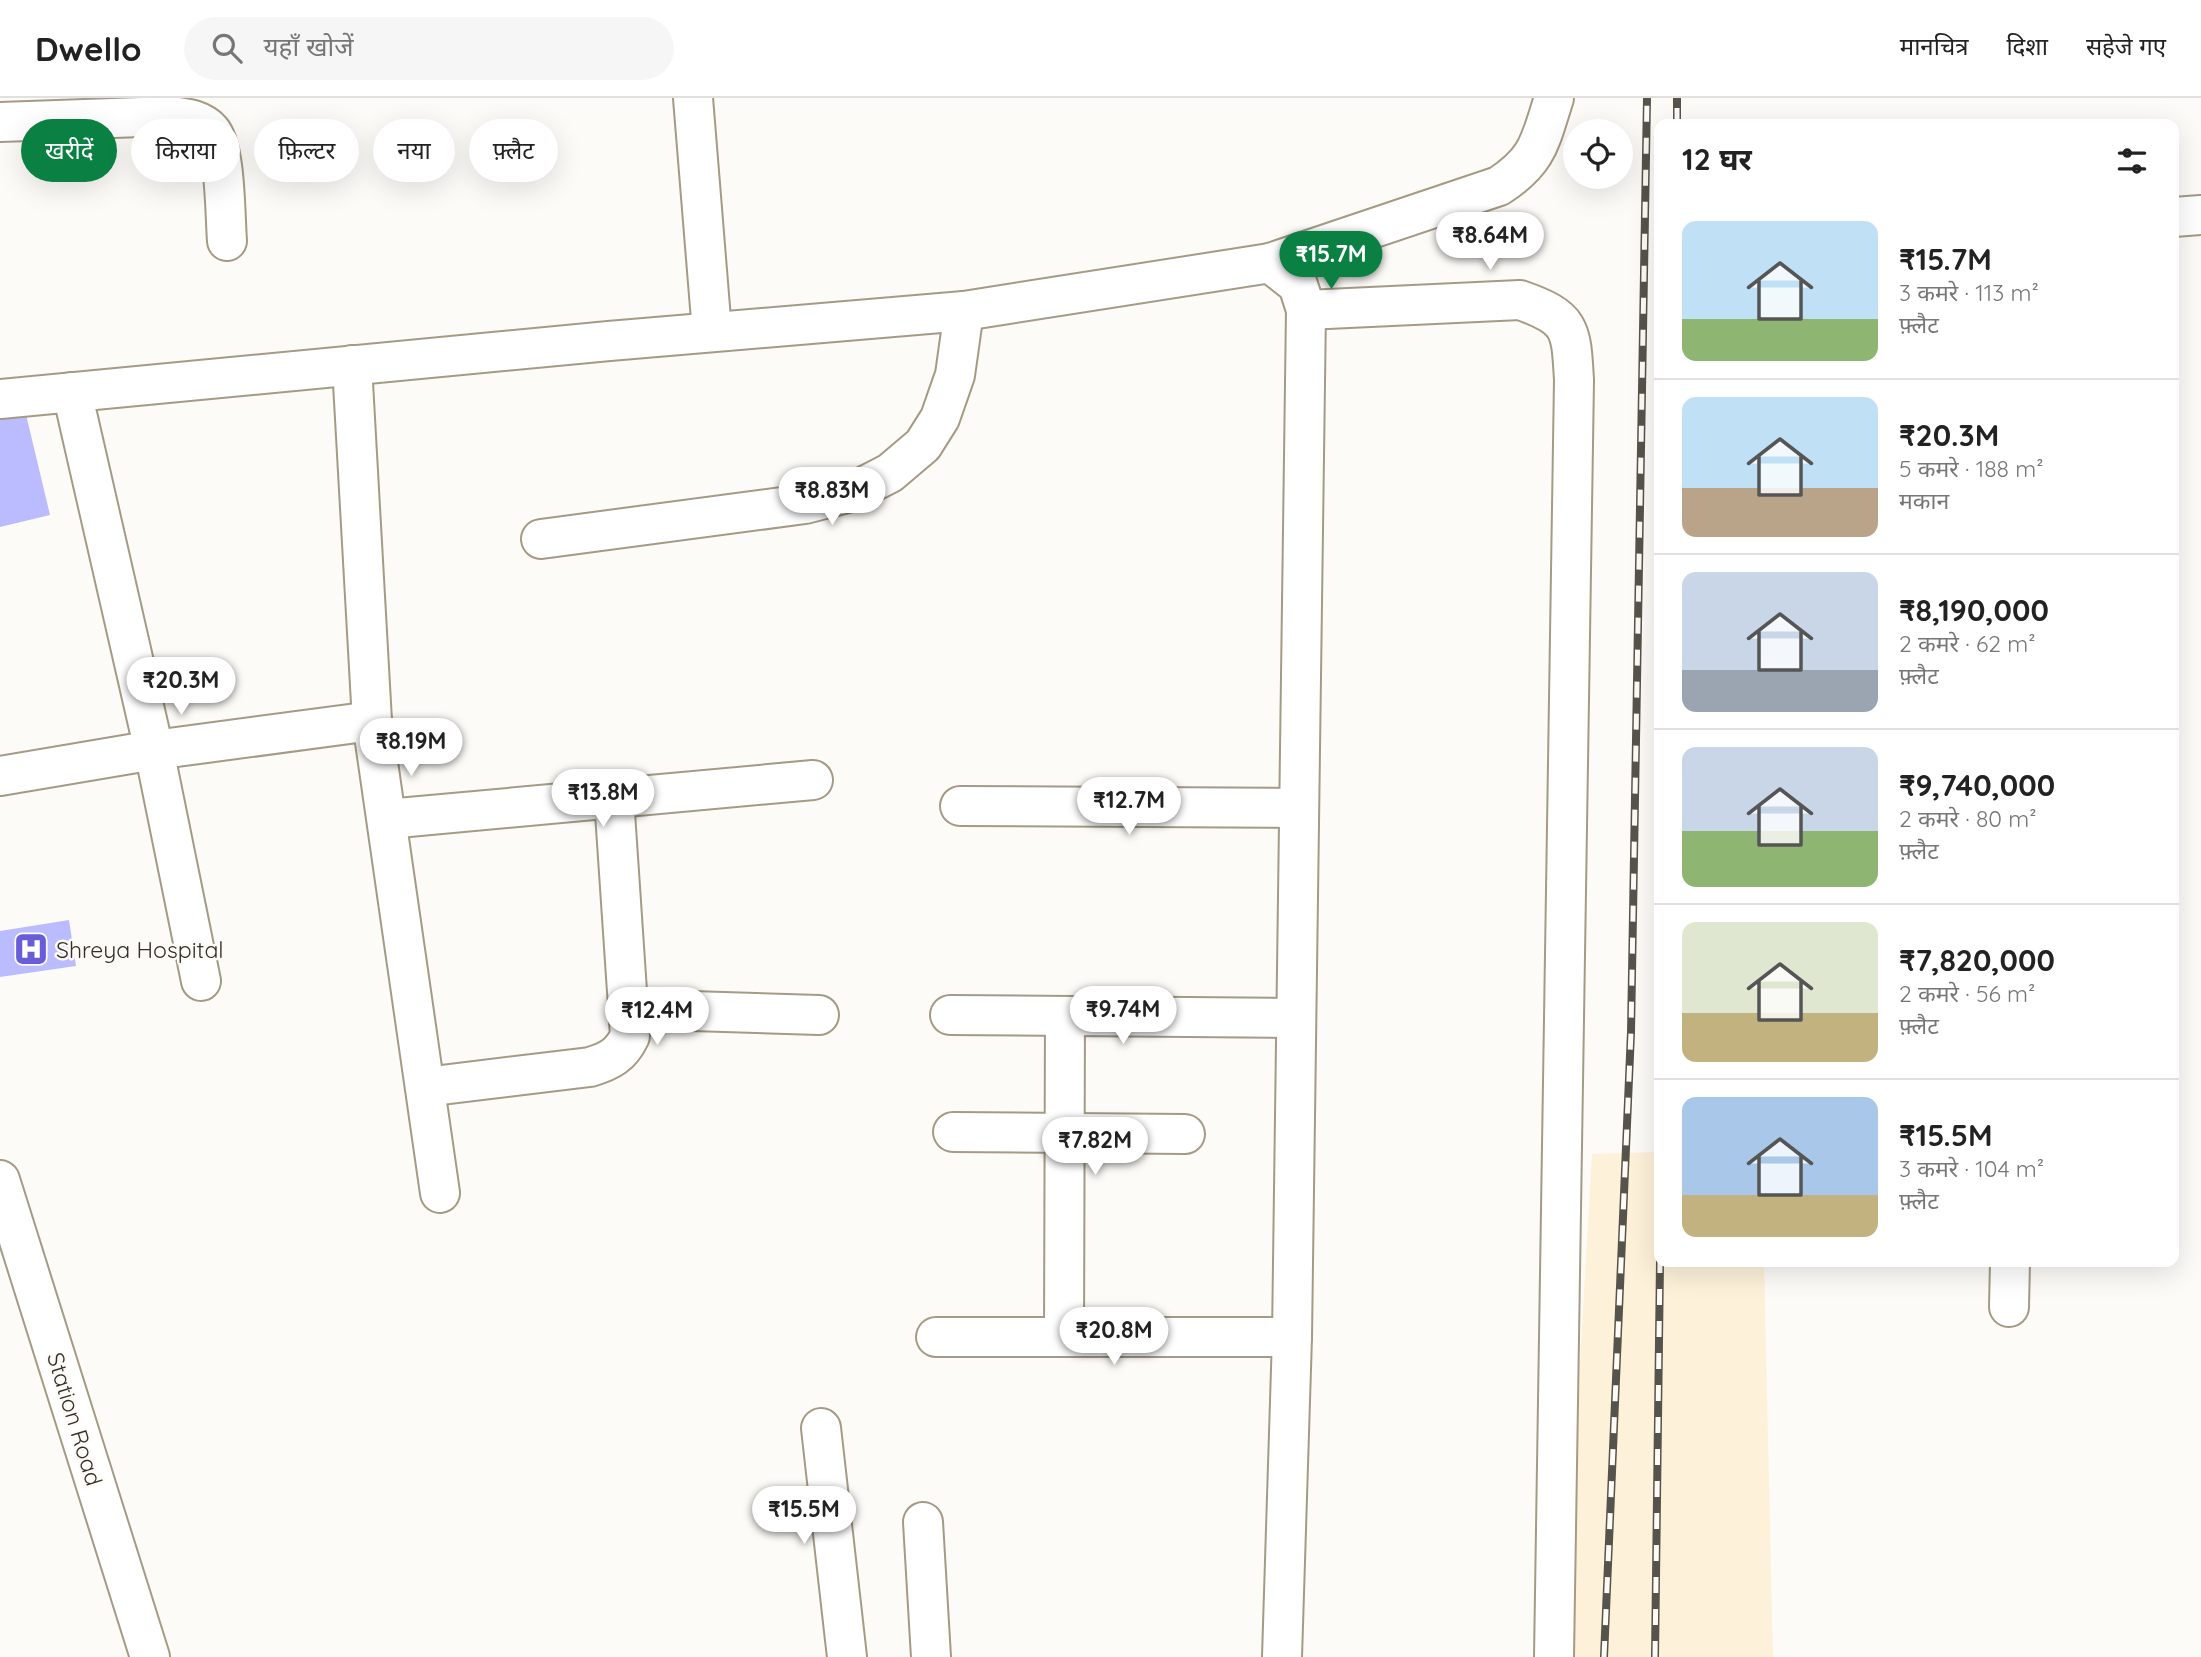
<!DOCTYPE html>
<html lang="hi">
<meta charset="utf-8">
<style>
:root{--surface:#fff;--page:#f6f6f6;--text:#222;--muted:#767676;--line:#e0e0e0;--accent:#0b8043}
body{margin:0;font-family:Quicksand,"Noto Sans Devanagari",sans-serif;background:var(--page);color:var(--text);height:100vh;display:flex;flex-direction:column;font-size:26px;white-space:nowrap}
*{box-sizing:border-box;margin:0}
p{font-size:23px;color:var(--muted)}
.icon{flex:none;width:38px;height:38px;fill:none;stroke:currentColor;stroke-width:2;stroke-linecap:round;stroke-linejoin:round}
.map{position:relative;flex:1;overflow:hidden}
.panel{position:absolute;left:1654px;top:21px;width:525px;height:1148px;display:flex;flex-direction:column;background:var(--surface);border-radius:14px;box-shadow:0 7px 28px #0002}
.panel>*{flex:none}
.banner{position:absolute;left:21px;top:21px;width:665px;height:63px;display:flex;gap:14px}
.controls{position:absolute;left:1563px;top:21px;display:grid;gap:14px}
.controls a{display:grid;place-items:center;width:70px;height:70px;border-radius:50%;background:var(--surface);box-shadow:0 7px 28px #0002;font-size:35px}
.price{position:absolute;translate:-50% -60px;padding:0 16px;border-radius:24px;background:#fff;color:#222;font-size:23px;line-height:46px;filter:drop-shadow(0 2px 4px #0008)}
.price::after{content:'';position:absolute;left:50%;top:42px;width:21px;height:16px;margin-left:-10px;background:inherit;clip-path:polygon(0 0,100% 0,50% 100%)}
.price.active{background:var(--accent);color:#fff}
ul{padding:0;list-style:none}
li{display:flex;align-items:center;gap:21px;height:175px;padding:0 28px}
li+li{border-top:2px solid var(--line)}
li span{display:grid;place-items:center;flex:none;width:196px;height:140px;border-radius:14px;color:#555}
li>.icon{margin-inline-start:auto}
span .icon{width:84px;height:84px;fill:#fffc;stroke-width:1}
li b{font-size:30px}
h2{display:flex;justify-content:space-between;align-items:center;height:84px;padding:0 28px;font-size:30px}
.tag{padding:0 24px;border-radius:32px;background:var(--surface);box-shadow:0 7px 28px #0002;font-size:24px;line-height:63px}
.tag.active{background:var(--accent);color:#fff}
header{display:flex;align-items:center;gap:42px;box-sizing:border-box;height:98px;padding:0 35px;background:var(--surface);border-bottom:2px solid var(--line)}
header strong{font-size:33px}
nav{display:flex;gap:38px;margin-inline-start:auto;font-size:24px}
.search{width:490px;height:63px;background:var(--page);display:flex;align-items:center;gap:18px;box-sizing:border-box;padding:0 24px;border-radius:38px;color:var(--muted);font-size:26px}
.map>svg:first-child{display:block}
.built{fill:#fdf1d9}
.building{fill:#babcff}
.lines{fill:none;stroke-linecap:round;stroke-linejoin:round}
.minor-casing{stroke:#a59a85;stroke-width:42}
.tertiary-casing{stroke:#a59a85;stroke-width:42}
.minor{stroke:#fff;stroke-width:38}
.tertiary{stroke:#fff;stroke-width:38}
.rail-casing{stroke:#56534a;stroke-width:8}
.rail{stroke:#fdfbf7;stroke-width:5;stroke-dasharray:16;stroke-linecap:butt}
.labels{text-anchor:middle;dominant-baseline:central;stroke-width:5;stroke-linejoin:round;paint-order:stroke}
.poi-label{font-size:23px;fill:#332f26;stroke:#fdfbf7;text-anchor:start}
.street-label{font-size:23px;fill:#332f26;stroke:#fdfbf7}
</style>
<header>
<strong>Dwello</strong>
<div class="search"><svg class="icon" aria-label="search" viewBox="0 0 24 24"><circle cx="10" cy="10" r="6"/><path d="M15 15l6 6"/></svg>यहाँ खोजें</div>
<nav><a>मानचित्र</a><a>दिशा</a><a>सहेजे गए</a></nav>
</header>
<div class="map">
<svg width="2201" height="1559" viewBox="0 0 2201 1559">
<rect width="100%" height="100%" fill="#fdfbf7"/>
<!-- built -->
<path class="built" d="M1659 1054V1164H1764L1773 1559H1563L1592 1056Z"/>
<!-- building -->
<g class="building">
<path d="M24 308 50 417 0 429V313Z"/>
<path d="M69 822 76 868 0 879V833Z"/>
</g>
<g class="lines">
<!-- minor casing -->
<g class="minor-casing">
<g id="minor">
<path d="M693 0 712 234"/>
<path d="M0 24 170 18C185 20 201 21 211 33 226 50 225 118 227 143"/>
<path d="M2174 119 2201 117"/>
<path d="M1270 165 1499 88C1539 62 1540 43 1554 0"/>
<path d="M1306 212 1520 202C1572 220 1571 231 1574 282L1554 1559"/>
<path d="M352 267 372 623 440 1095"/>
<path d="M72 294 154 652 201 883"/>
<path d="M0 301 609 243 964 213 1270 165 1298 187 1306 212 1292 1239 1282 1559"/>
<path d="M541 441 805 406 855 393 890 375 923 347 940 320 955 277 964 213"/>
<path d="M0 678 154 652 372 623"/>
<path d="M960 708 1299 710"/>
<path d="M387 721 813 682"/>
<path d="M628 911 819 917"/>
<path d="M950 917 1296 920"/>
<path d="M425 989 590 969C610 963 621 957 630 938L614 700"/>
<path d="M953 1034 1185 1036"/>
<path d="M2009 1209 2010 1164"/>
<path d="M936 1239H1292"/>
<path d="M1064 1239 1065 918"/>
<path d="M821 1330 847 1559"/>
<path d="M923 1424 931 1559"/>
</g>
</g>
<!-- tertiary casing -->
<g class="tertiary-casing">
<path id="tertiary" d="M0 1082 150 1559"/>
</g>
<!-- minor -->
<use href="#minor" class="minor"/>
<!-- tertiary -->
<use href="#tertiary" class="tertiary"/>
<!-- rail casing -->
<g class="rail-casing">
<g id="rail">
<path d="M1677 26V0"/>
<path d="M1604 1559 1631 934 1647 0"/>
<path d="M1655 1559 1660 1164"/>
</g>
</g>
<!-- rail -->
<use href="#rail" class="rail"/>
</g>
<!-- icons -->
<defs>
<g id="hospital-square" transform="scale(1.75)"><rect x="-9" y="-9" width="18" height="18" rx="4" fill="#695dd7" stroke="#fdfbf7"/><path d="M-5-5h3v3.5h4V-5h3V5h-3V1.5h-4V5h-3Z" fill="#fff"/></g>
</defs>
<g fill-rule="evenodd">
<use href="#hospital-square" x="31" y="851"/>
</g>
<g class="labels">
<!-- poi labels -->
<g class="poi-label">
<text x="56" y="851">Shreya Hospital</text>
</g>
<!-- street labels -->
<g class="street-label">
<text transform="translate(75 1321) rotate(73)">Station Road</text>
</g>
</g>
</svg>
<div class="controls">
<a><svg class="icon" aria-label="locate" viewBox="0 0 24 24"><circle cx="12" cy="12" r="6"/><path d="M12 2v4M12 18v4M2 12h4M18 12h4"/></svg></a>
</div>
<b class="price" style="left:1490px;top:174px">₹8.64M</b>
<b class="price active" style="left:1331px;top:193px">₹15.7M</b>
<b class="price" style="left:832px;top:429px">₹8.83M</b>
<b class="price" style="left:181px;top:619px">₹20.3M</b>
<b class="price" style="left:411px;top:680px">₹8.19M</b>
<b class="price" style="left:603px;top:731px">₹13.8M</b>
<b class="price" style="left:1129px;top:739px">₹12.7M</b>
<b class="price" style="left:1123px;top:948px">₹9.74M</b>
<b class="price" style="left:657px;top:949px">₹12.4M</b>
<b class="price" style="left:1095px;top:1079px">₹7.82M</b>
<b class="price" style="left:1114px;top:1269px">₹20.8M</b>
<b class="price" style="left:804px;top:1448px">₹15.5M</b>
<div class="banner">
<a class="tag active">खरीदें</a>
<a class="tag">किराया</a>
<a class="tag">फ़िल्टर</a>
<a class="tag">नया</a>
<a class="tag">फ़्लैट</a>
</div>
<section class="panel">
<h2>12 घर<svg class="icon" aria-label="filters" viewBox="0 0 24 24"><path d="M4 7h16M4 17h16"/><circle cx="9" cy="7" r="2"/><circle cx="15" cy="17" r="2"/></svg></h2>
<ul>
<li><span style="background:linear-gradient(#bfe0f5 70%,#8fb573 0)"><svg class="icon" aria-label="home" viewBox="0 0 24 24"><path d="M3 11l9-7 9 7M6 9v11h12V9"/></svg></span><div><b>₹15.7M</b><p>3 कमरे · 113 m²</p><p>फ़्लैट</p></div></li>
<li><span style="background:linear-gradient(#bfe0f5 65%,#b9a48a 0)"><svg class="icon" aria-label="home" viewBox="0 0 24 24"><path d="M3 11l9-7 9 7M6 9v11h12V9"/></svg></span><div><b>₹20.3M</b><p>5 कमरे · 188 m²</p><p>मकान</p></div></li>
<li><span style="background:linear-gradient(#c9d6e8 70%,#9aa5b1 0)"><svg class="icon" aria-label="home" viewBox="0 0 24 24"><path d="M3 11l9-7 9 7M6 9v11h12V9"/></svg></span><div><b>₹8,190,000</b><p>2 कमरे · 62 m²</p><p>फ़्लैट</p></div></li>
<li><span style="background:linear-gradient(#c9d6e8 60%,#8fb573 0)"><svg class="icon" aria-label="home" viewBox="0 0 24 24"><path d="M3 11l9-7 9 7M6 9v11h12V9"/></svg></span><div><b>₹9,740,000</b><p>2 कमरे · 80 m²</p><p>फ़्लैट</p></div></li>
<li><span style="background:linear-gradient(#dfe7d0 65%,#c2b280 0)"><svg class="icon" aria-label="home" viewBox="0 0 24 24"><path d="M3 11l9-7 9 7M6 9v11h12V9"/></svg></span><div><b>₹7,820,000</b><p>2 कमरे · 56 m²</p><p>फ़्लैट</p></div></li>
<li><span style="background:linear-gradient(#a9c7e8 70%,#c2b280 0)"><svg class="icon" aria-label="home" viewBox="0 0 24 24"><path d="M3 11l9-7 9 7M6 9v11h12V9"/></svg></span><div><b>₹15.5M</b><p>3 कमरे · 104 m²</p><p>फ़्लैट</p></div></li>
</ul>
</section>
</div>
